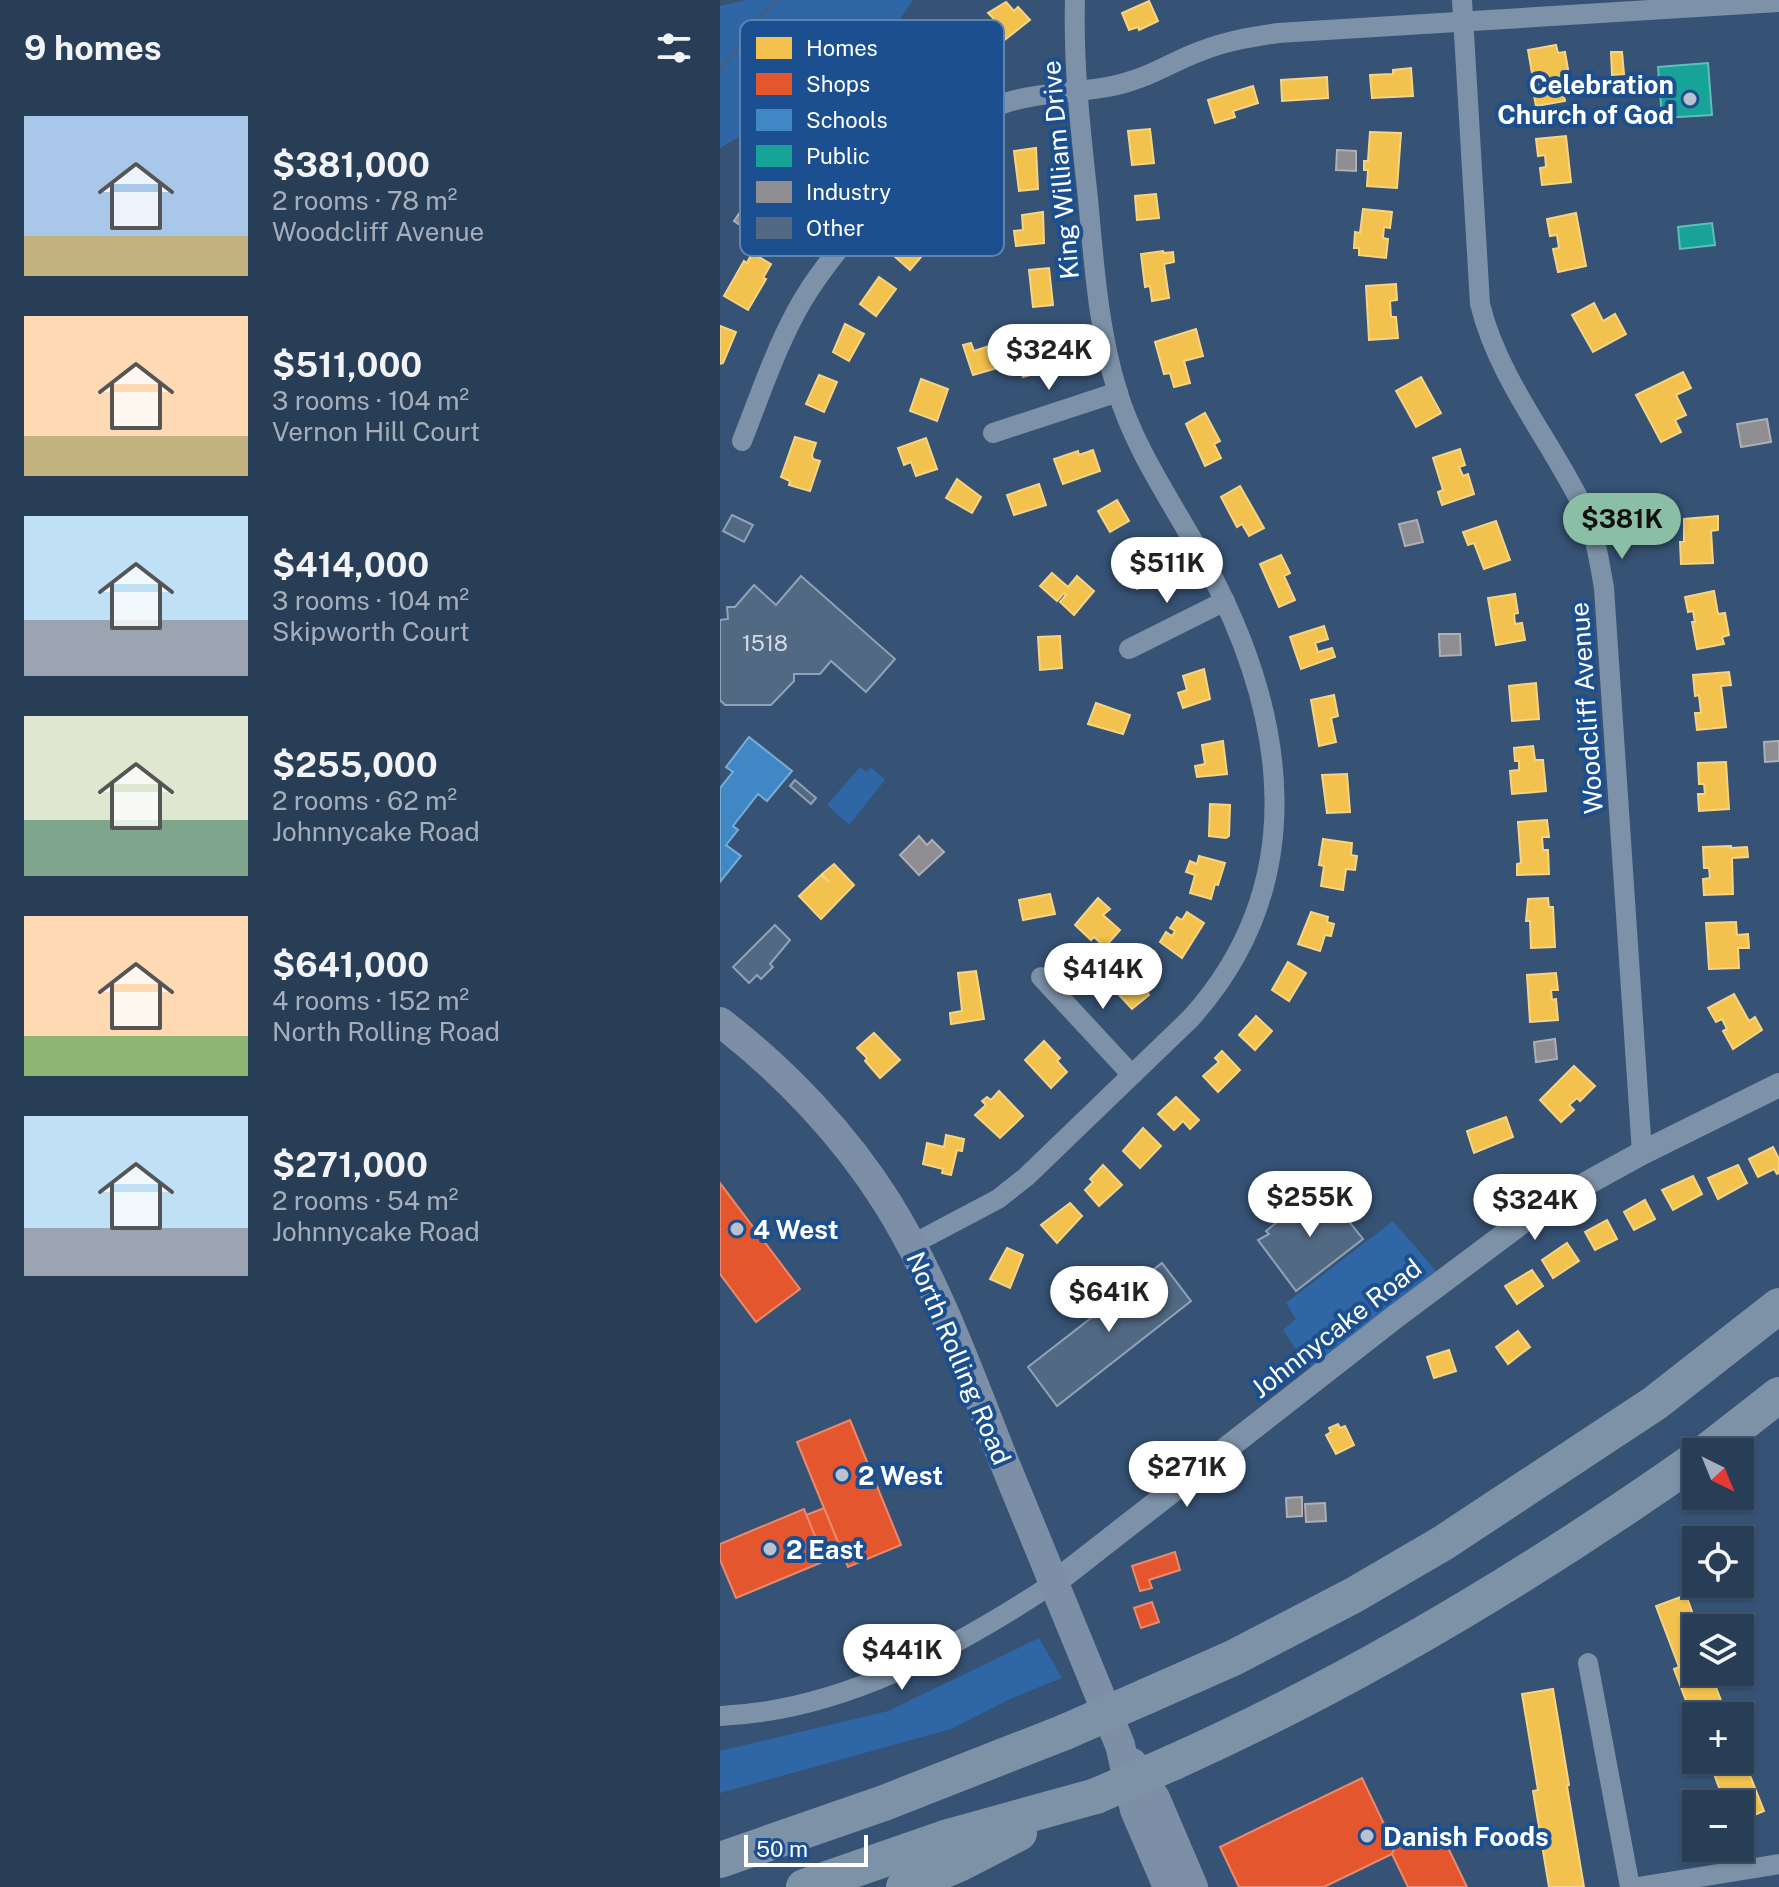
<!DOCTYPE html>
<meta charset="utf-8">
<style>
:root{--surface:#283e57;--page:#30455d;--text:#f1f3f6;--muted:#a5aeba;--line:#44576d;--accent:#8abfa5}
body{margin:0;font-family:"Public Sans",sans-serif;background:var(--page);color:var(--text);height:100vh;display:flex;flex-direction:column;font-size:30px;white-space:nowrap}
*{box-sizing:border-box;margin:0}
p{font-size:26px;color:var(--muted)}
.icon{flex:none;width:44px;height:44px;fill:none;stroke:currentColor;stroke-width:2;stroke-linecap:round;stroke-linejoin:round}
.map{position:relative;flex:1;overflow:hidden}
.details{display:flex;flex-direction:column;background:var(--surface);width:720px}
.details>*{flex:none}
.needle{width:52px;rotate:137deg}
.buttons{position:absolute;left:962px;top:1438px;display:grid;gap:16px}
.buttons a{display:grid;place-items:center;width:72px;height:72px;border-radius:0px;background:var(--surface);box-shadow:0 2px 6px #0004,0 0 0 2px var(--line);font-size:40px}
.scale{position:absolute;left:24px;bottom:20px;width:124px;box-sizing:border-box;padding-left:8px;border:4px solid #fff;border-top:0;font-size:22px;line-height:28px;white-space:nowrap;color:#fff;-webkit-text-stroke:6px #1b4f8f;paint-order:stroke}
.price{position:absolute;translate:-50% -68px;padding:0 18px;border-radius:28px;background:#fff;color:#222;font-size:26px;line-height:52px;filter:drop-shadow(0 2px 4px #0008)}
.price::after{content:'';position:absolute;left:50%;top:48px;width:24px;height:18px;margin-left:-12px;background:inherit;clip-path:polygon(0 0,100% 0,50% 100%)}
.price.active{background:var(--accent);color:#111}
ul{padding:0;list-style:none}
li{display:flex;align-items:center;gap:24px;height:200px;padding:0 24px}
li span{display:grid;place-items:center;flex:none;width:224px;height:160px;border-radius:0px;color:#555}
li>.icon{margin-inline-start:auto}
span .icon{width:96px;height:96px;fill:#fffc;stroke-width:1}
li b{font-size:34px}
h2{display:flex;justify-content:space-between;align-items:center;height:96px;padding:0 24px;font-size:34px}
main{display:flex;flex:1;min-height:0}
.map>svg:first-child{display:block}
.green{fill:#2f66a5}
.homes{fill:#f2c14e;stroke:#f6d483;stroke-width:2}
.shops{fill:#e4572e;stroke:#ec896d;stroke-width:2}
.schools{fill:#3f88c5;stroke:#79acd6;stroke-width:2}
.public{fill:#17a398;stroke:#5dbfb7;stroke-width:2}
.industry{fill:#8d8d92;stroke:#afafb3;stroke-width:2}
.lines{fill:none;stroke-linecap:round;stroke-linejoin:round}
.stream{stroke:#3b618d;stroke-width:5}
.building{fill:#526984;stroke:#92a2b6;stroke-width:2}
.minor{stroke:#7d92a8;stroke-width:20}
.tertiary{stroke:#7d92a8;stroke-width:24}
.primary{stroke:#7d8ea7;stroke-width:30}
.motorway{stroke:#7e92a7;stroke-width:36}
.motorway-bridge{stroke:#7e92a7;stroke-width:36}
.poi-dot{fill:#b9c2ce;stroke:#1b4f8f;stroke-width:3}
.labels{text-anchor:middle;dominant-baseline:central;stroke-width:8;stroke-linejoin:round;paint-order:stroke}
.number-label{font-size:22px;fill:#d4dae0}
.poi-label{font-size:26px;font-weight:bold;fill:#fff;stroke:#1b4f8f;text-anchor:start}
.street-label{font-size:26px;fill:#fff;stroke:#1b4f8f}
.key{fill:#1b4f8f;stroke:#5f84b1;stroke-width:2}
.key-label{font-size:22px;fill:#fff}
</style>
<main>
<section class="details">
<h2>9 homes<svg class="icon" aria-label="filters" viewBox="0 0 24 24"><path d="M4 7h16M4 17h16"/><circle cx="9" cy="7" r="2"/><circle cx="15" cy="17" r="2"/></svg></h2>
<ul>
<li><span style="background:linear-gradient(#a9c7e8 75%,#c2b280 0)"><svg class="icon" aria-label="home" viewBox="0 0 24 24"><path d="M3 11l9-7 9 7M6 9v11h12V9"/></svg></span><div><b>$381,000</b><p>2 rooms · 78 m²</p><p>Woodcliff Avenue</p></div></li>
<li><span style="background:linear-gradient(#ffd9b3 75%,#c2b280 0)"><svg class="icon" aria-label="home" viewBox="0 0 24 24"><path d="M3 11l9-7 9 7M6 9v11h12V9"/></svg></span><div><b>$511,000</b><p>3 rooms · 104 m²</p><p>Vernon Hill Court</p></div></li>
<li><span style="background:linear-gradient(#bfe0f5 65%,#9aa5b1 0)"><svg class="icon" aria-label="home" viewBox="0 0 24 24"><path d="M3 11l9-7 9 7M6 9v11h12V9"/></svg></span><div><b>$414,000</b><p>3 rooms · 104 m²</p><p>Skipworth Court</p></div></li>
<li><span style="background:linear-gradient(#dfe7d0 65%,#7fa58c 0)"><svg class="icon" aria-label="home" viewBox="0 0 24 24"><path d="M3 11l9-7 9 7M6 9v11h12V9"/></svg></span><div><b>$255,000</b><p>2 rooms · 62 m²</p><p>Johnnycake Road</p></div></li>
<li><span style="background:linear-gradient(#ffd9b3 75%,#8fb573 0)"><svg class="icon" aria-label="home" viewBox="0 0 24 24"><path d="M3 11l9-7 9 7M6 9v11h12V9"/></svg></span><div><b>$641,000</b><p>4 rooms · 152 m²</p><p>North Rolling Road</p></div></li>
<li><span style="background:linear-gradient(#bfe0f5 70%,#9aa5b1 0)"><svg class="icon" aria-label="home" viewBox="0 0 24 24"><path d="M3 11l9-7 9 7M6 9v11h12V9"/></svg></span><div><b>$271,000</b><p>2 rooms · 54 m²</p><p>Johnnycake Road</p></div></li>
</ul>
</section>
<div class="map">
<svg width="1059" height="1887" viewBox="0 0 1059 1887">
<rect width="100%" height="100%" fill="#365274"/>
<!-- green -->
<g class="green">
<path d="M26 0H193L154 56 0 148V6Z"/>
<path d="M140 767 146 772 151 767 165 780 129 825 107 805Z"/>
<path d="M673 1221 716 1271 593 1367 585 1363 563 1330 576 1319 566 1303Z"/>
<path d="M319 1638 342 1678 292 1698 231 1729 0 1793V1751L168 1711Z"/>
</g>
<!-- homes -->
<g class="homes">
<path d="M429 1 438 21 419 30 418 27 409 30 402 13Z"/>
<path d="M286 2 294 11 298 7 310 20 273 49 258 32 274 19 268 13Z"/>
<path d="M836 45 838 53 845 52 849 75 841 77 845 101 816 106 813 90 819 89 818 79H813L808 50Z"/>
<path d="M891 52H902L904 74 892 75Z"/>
<path d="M691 68 693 96 652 98 650 75 673 74V70Z"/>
<path d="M607 77 608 98 562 101 561 80Z"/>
<path d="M533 86 538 103 513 111 515 117 495 123 488 100Z"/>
<path d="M430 129 434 163 412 165 408 131Z"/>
<path d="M650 132 681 133 677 188 647 186 648 170H644V161H648Z"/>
<path d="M846 136 851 182 822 185 820 168 826 167 825 155 818 156 816 139Z"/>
<path d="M316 148 318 189 299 191 294 151Z"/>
<path d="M436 194 439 218 417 220 415 196Z"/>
<path d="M643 209 672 212 670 228 664 227 663 238 668 239 666 258 639 255V248H634L635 232 640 233Z"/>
<path d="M323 212 324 243 296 246 294 231 303 230 302 215Z"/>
<path d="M856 213 866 266 838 272 833 249 839 248 837 235 830 236 827 219Z"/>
<path d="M196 231 212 244 190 270 174 256Z"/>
<path d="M443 251 444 253 453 252 454 262 444 264 449 298 432 301 430 286 425 287 421 254Z"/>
<path d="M32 253 51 264 43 278 46 279 28 310 4 296 24 261 27 263Z"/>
<path d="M329 268 333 305 313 307 309 270Z"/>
<path d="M159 277 176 289 156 316 140 304Z"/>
<path d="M676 284 677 300 670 301 671 317H676L678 338 649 340 646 286Z"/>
<path d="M874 303 883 321 895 314 906 334 873 352 852 315Z"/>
<path d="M125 324 144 334 129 361 113 352Z"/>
<path d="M0 326 16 332 3 363 0 364Z"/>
<path d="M476 329 483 356 464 361 470 383 454 387 450 373 444 374 435 342Z"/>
<path d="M251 343 254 351 269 346 277 368 253 375 243 345Z"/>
<path d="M336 345 343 366 303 377 297 359Z"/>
<path d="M963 372 971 388 956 395 966 415 955 420 961 432 941 442 916 395Z"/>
<path d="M99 375 117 382 104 412 86 404Z"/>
<path d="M701 377 721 413 696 427 676 391Z"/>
<path d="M201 379 228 389 217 421 190 411Z"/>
<path d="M485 413 500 441 494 444 501 458 485 466 466 424Z"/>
<path d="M75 437 96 443 92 455 93 459 100 461 90 491 69 485 70 481 61 477Z"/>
<path d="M206 438 217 469 196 476 191 462 184 465 178 448Z"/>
<path d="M740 449 745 465 739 467 743 476 748 474 754 494 722 505 718 492 723 490 713 458Z"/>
<path d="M373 450 380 471 343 484 334 459 358 451 359 455Z"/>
<path d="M237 479 261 497 252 513 226 498Z"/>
<path d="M319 484 326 505 294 515 287 495Z"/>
<path d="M520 486 544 528 529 536 522 524 517 527 501 497Z"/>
<path d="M397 500 409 521 390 532 378 511Z"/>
<path d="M998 516V530L991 531 993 563 961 564 960 542H964V519Z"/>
<path d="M776 521 790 560 764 569 754 543 748 545 743 532Z"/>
<path d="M418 546 428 564 432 561 440 577 417 589 399 556Z"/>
<path d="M561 555 570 573 564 576 575 600 559 607 540 564Z"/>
<path d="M332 573 348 587 357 576 374 591 354 615 340 602 346 595 344 593 337 601 320 586Z"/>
<path d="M994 591 998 614 1005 613 1009 635 1002 637 1004 644 977 649 972 622H975L973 611 968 612 965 597Z"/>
<path d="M795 594 798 613 794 614 795 624 802 623 805 640 776 645 768 598Z"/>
<path d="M604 626 608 639 595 643 598 652 612 648 615 657 581 669 570 637Z"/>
<path d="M340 636 342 668 320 670 318 637Z"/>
<path d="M484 669 490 699 463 708 458 693 467 690 463 676Z"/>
<path d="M1009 672 1011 685 1001 686 1006 727 977 730 975 713H981L979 695 975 696 973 675Z"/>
<path d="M816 683 819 719 792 721 789 686Z"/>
<path d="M614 695 618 716 611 718 616 742 599 746 591 700Z"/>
<path d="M376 703 410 715 403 734 368 724Z"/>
<path d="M503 741 507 774 477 777 475 766 485 764 482 745Z"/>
<path d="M813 746 815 760H823L826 791 792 794 790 771 799 770V761H795L794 748Z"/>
<path d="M1006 762 1009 809 979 811 978 794H985L984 784H979L978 763Z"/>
<path d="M627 774 630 812 607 813 602 775Z"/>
<path d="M490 804 510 805 509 836 506 838 489 836Z"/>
<path d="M827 820 829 837H822L823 850H828L829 874 797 875V864L801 863 798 822Z"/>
<path d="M603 839 632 843 631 855 637 856 635 870 626 869 623 890 601 886 604 866 599 865Z"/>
<path d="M1011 846V848L1027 847 1028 857 1012 858 1013 894 984 895 983 879 990 878 989 868H984L983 847Z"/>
<path d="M479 856 505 863 498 885 495 884 491 899 470 893 475 875 466 872 470 861 477 864Z"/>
<path d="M114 864 134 885 101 919 79 896 101 875 109 882 102 874Z"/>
<path d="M330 894 335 914 303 920 299 900Z"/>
<path d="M378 898 390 909 383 915 400 930 385 947 374 937 371 940 355 925Z"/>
<path d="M828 898 829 907H833L835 947 811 948 810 921H806L808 899Z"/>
<path d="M467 912 484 923 462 958 440 942 446 932 452 936 455 931 450 928 457 917 462 920Z"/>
<path d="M591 912 608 917 607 922 614 924 611 936 605 935 600 951 578 944Z"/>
<path d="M1016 922 1017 935 1028 934 1029 948H1018L1019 968 989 969 986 923Z"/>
<path d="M568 962 586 973 569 1001 552 990Z"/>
<path d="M422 965 437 981 427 991 429 995 412 1009 388 983 398 975 404 981Z"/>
<path d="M256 971 264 1019 231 1024 230 1013 242 1011 238 973Z"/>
<path d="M836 973 838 990H831L832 1000 836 999 838 1020 810 1022 807 975Z"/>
<path d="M1014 994 1029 1021 1035 1017 1042 1030 1013 1049 1003 1031 1007 1029 1002 1019 996 1022 988 1008Z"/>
<path d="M536 1016 552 1031 535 1050 519 1035Z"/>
<path d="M154 1033 180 1060 160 1078 145 1061 147 1058 137 1048Z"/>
<path d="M324 1041 340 1058 337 1061 347 1072 331 1088 305 1060Z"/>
<path d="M502 1051 520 1070 498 1092 483 1076 499 1062 495 1058Z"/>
<path d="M854 1066 875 1086 860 1101 857 1098 849 1105 854 1110 841 1122 820 1100Z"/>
<path d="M279 1091 303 1116 280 1138 255 1115 266 1105 262 1101 267 1097 271 1100Z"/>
<path d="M456 1097 479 1120 470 1129 463 1121 454 1130 438 1114Z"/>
<path d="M786 1117 793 1137 754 1153 747 1131Z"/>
<path d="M423 1128 441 1146 420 1168 403 1151Z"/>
<path d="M226 1135 244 1139 242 1151 237 1150 231 1175 222 1173 223 1169 203 1164 207 1143 224 1147Z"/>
<path d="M1053 1147 1059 1159V1173L1057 1174 1054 1169 1038 1177 1029 1159Z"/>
<path d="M383 1165 402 1185 379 1206 365 1190 373 1182 370 1179Z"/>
<path d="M1018 1165 1027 1183 998 1199 988 1178Z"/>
<path d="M973 1176 982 1194 953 1210 942 1190Z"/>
<path d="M925 1200 935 1219 914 1230 904 1212Z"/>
<path d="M350 1203 362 1216 337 1243 321 1225Z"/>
<path d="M887 1220 897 1239 875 1250 865 1232Z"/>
<path d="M847 1243 859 1261 833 1278 822 1260Z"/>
<path d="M287 1248 303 1255 290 1288 270 1279Z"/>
<path d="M812 1270 823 1286 797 1304 785 1286Z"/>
<path d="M798 1331 810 1347 788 1364 776 1347Z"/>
<path d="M729 1350 736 1371 714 1378 707 1357Z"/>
<path d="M618 1424 620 1428 625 1426 634 1445 616 1454 606 1435 611 1432 609 1428Z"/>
<path d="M966 1595 978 1628H976V1672H990L1007 1716H976V1727L954 1669 959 1667 936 1606Z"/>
<path d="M833 1689 849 1785 847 1786 864 1887H829L813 1791 818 1790 802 1694Z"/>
<path d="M1020 1750 1044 1811 1020 1821V1804H1005L989 1760H1020Z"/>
</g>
<!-- shops -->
<g class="shops">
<path d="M0 1183 80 1289 36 1322 0 1274Z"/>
<path d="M130 1420 181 1545 128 1567 77 1442Z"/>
<path d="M104 1508 120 1547 102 1554 86 1515Z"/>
<path d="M84 1509 105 1561 16 1598 0 1560V1544Z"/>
<path d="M455 1552 460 1570 429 1580 432 1588 420 1591 412 1566Z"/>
<path d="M432 1602 439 1622 421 1628 414 1608Z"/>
<path d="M642 1778 675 1847 672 1854 604 1887H519L500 1847Z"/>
<path d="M718 1827 747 1887H688L672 1854 675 1847Z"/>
</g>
<!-- schools -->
<path class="schools" d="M29 737 72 771 47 801 38 794 13 826 18 830 6 845 21 856 0 882V788L13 772 6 767Z"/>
<!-- public -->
<g class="public">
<path d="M988 63 992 115 942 118 938 67Z"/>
<path d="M992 223 995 245 960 249 958 227Z"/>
</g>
<!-- industry -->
<g class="industry">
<path d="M617 150 636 151V171L616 170Z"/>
<path d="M23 208 42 221 33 234 14 221Z"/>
<path d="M1047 419 1051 442 1021 447 1017 424Z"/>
<path d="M697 520 703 542 685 546 679 524Z"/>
<path d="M719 634H740L741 655 720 656Z"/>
<path d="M1059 741V761L1045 762 1044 742Z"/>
<path d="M199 836 207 845 212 840 224 852 199 875 180 855Z"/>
<path d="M835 1039 837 1059 816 1062 814 1042Z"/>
<path d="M582 1497V1516L567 1517 566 1498Z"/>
<path d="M605 1503 606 1521 586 1522 585 1504Z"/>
</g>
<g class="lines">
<!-- stream -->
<path class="stream" d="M0 68 22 43 32 23 57 0"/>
</g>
<!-- building -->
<g class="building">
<path d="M12 515 33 525 24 542 3 531Z"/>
<path d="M81 576 175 659 146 692 111 661 100 674H74V681L51 705H5L0 700V620L8 619 7 607H15L34 585 56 605Z"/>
<path d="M75 780 96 798 91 804 70 786Z"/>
<path d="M55 925 70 940 50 964 53 967 41 979 37 975 29 983 13 967Z"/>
<path d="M603 1189 643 1239 576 1291 538 1240 549 1234 546 1231 590 1195 593 1197Z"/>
<path d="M442 1263 471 1301 337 1406 308 1367Z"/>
</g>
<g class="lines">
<!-- minor -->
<g class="minor">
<path d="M742 0 760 304C778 378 829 438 862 505 875 531 879 560 884 588L922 1153"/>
<path d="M273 433 398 392"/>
<path d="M22 441C39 398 54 353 76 312 93 280 117 251 140 224 181 174 220 126 282 104 325 89 372 95 414 80 437 73 458 59 481 51 506 41 531 37 558 33L1059 2"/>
<path d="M409 649 505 601"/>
<path d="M321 977 412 1075"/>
<path d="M191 1245 278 1199 306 1177 471 1018C592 883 567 717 488 568 457 509 416 454 397 390 378 328 374 263 368 199 361 133 353 67 355 0"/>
<path d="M868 1663 910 1887"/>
<path d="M0 1716C122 1711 235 1648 334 1583"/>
<path d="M918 1887 1059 1864"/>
</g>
<!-- tertiary -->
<path class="tertiary" d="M334 1583 675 1317 818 1210 922 1153 1059 1085"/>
<!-- primary -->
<g class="primary">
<path d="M0 1022C64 1071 125 1135 168 1204 218 1285 250 1376 285 1464 323 1557 362 1651 400 1745L415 1810 448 1887"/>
<path d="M412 1763 435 1798 473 1887"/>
</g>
<!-- motorway -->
<g class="motorway">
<path d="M986 1452 1059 1395"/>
<path d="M427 1696 513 1658 634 1595 723 1543 935 1403 1059 1306"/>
<path d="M454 1762C639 1679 811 1575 976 1459"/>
<path d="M0 1860 164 1803 345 1732"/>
<path d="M84 1887 228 1837 376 1796"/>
<path d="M184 1887 239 1864 299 1833"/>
</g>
<!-- motorway-bridge -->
<g class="motorway-bridge">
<path d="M345 1732 427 1696"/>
<path d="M376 1796 454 1762"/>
</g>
</g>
<!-- markers -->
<g class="poi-dot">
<circle cx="970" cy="99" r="8"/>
<circle cx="17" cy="1229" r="8"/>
<circle cx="122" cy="1475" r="8"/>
<circle cx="50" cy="1549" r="8"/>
<circle cx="647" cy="1836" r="8"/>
</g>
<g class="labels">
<!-- number labels -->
<g class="number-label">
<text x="45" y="643">1518</text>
</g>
<!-- poi labels -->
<g class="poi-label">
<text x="954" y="84" text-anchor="end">Celebration<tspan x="954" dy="30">Church of God</tspan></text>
<text x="33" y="1229">4 West</text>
<text x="138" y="1475">2 West</text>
<text x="66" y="1549">2 East</text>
<text x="663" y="1836">Danish Foods</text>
</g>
<!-- street labels -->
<g class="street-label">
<text transform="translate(340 170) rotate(-95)">King William Drive</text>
<text transform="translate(866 708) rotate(-94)">Woodcliff Avenue</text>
<text transform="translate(616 1328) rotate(-38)">Johnnycake Road</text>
<text transform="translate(239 1358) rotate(67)">North Rolling Road</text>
</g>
</g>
<!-- legend -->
<rect x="20" y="20" width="264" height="236" rx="12" class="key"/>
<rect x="36" y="37" width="36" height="22" fill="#f2c14e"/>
<rect x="36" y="73" width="36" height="22" fill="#e4572e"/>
<rect x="36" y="109" width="36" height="22" fill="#3f88c5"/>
<rect x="36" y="145" width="36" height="22" fill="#17a398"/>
<rect x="36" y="181" width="36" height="22" fill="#8d8d92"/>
<rect x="36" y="217" width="36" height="22" fill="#526984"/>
<g class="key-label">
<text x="86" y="56">Homes</text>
<text x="86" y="92">Shops</text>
<text x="86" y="128">Schools</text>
<text x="86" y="164">Public</text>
<text x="86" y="200">Industry</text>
<text x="86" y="236">Other</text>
</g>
</svg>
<div class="buttons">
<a><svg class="needle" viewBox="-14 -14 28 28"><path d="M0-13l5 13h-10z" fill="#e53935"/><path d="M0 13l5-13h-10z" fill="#a5aeba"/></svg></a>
<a><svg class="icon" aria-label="locate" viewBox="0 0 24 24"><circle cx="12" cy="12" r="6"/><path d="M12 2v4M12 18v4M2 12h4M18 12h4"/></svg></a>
<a><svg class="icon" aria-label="layers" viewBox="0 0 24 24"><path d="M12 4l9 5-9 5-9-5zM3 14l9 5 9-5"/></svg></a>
<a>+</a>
<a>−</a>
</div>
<div class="scale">50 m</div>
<b class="price" style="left:329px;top:392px">$324K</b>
<b class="price active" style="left:902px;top:561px">$381K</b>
<b class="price" style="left:447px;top:605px">$511K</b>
<b class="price" style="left:383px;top:1011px">$414K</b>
<b class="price" style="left:590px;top:1239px">$255K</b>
<b class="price" style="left:815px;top:1242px">$324K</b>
<b class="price" style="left:389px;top:1334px">$641K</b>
<b class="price" style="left:467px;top:1509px">$271K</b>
<b class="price" style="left:182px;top:1692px">$441K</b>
</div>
</main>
